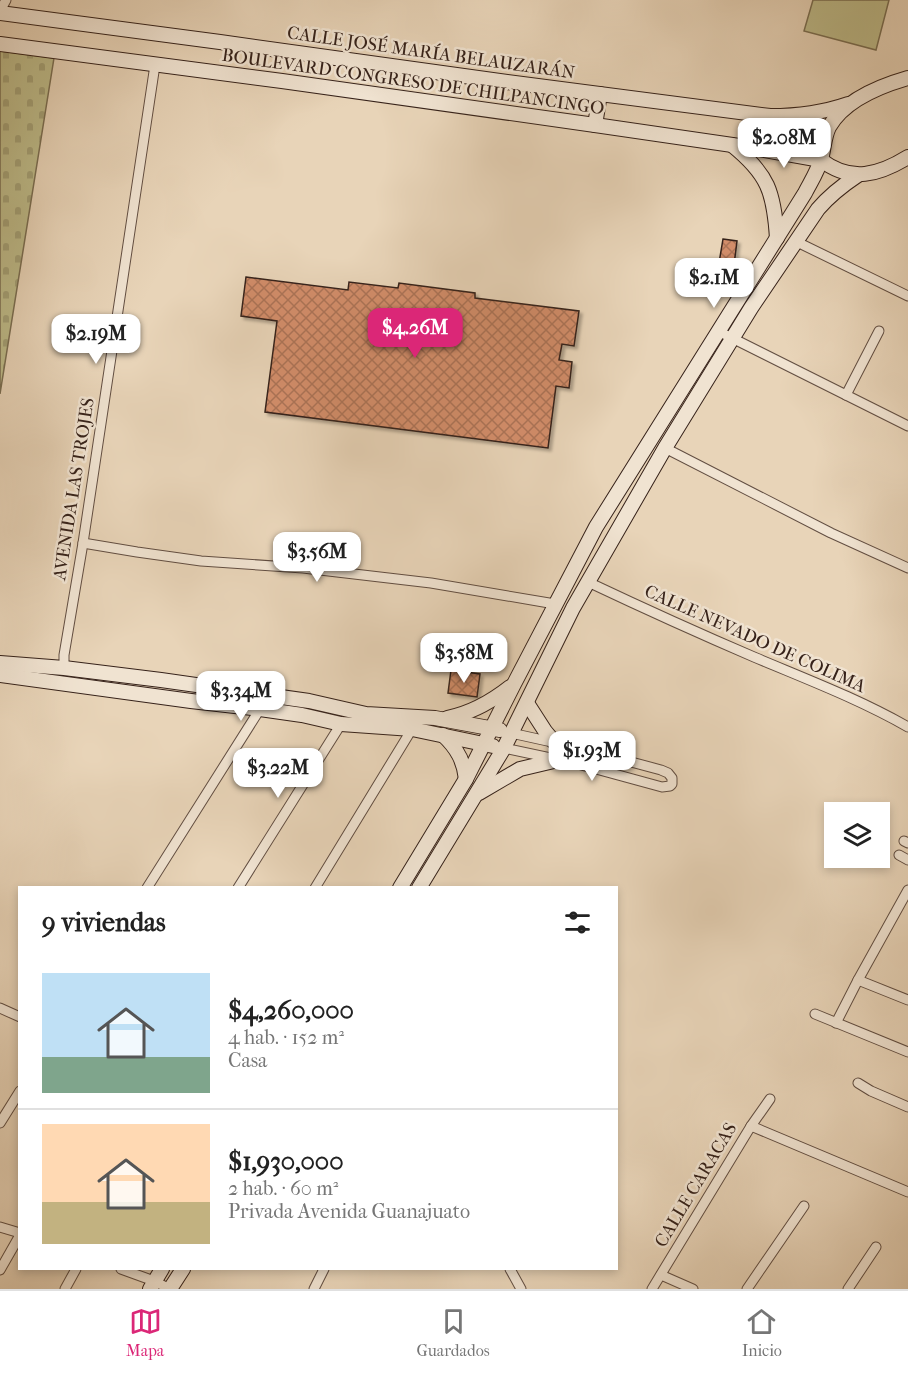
<!DOCTYPE html>
<html lang="es">
<meta charset="utf-8">
<style>
:root{--surface:#fff;--page:#f2f2f2;--text:#222;--muted:#767676;--line:#e0e0e0;--accent:#db2777}
body{margin:0;font-family:"IM FELL French Canon",serif;background:var(--page);color:var(--text);height:100vh;display:flex;flex-direction:column;font-size:22px;white-space:nowrap}
*{box-sizing:border-box;margin:0}
p{font-size:20px;color:var(--muted)}
.icon{flex:none;width:33px;height:33px;fill:none;stroke:currentColor;stroke-width:2;stroke-linecap:round;stroke-linejoin:round}
.map{position:relative;flex:1;overflow:hidden}
.panel{position:absolute;left:18px;top:886px;width:600px;height:384px;display:flex;flex-direction:column;background:var(--surface);border-radius:0px;box-shadow:0 3px 9px #0003}
.panel>*{flex:none}
.fabs{position:absolute;left:824px;top:802px;display:grid;gap:12px}
.fabs a{display:grid;place-items:center;width:66px;height:66px;border-radius:0px;background:var(--surface);box-shadow:0 3px 9px #0003;font-size:30px}
.price{position:absolute;translate:-50% -51px;padding:0 14px;border-radius:12px;background:#fff;color:#222;font-size:20px;line-height:39px;filter:drop-shadow(0 2px 3px #0008)}
.price::after{content:'';position:absolute;left:50%;top:36px;width:18px;height:14px;margin-left:-9px;background:inherit;clip-path:polygon(0 0,100% 0,50% 100%)}
.price.selected{background:var(--accent);color:#fff}
ul{padding:0;list-style:none}
li{display:flex;align-items:center;gap:18px;height:150px;padding:0 24px}
li+li{border-top:2px solid var(--line)}
li span{display:grid;place-items:center;flex:none;width:168px;height:120px;border-radius:0px;color:#555}
li>.icon{margin-inline-start:auto}
span .icon{width:72px;height:72px;fill:#fffc;stroke-width:1}
li b{font-size:26px}
h2{display:flex;justify-content:space-between;align-items:center;height:72px;padding:0 24px;font-size:26px}
.menu{display:flex;justify-content:space-around;align-items:center;height:84px;border-top:2px solid var(--line);background:var(--surface);font-size:16px;color:var(--muted)}
.menu a{display:grid;justify-items:center;gap:3px}
.menu .selected{color:var(--accent)}
.map>svg:first-child{display:block}
.cemetery{fill:url(#cemetery-stones);stroke:#7a6e52;stroke-width:1.5}
.pitch{fill:#bdbb8a;stroke:#7a6e52;stroke-width:1.5}
.building{fill:url(#building-cross-hatch);stroke:#36221a;stroke-width:1.5;filter:url(#shadow)}
.lines{fill:none;stroke-linecap:round;stroke-linejoin:round}
.street-casing{stroke:#624e42;stroke-width:11}
.secondary-casing{stroke:#36221a;stroke-width:16}
.street{stroke:#f0e3d1;stroke-width:9}
.secondary{stroke:#f0e3d1;stroke-width:14}
.labels{text-anchor:middle;dominant-baseline:central;stroke-width:5;stroke-linejoin:round;paint-order:stroke}
.street-label{font-size:18px;fill:#36221a;stroke:#f0e3d1}
</style>
<div class="map">
<svg width="908" height="1289" viewBox="0 0 908 1289">
<defs>
<pattern id="cemetery-stones" width="16" height="16" patternUnits="userSpaceOnUse" patternTransform="scale(1.5)"><rect width="16" height="16" fill="#bdbb8a"/><path d="M2 7V4a2 2 0 0 1 4 0v3zM10 15v-3a2 2 0 0 1 4 0v3z" fill="#a3a076"/></pattern>
<pattern id="building-cross-hatch" width="8" height="8" patternUnits="userSpaceOnUse" patternTransform="scale(1.5)"><rect width="8" height="8" fill="#d28d6a"/><path d="M0 0l8 8M0 8l8-8" fill="none" stroke="#ab7356"/></pattern>
<filter id="shadow"><feDropShadow dx="3" dy="3" stdDeviation="1.5" flood-color="#0004"/></filter>
</defs>
<rect width="100%" height="100%" fill="#e8d4b8"/>
<filter id="stains"><feTurbulence type="fractalNoise" baseFrequency=".00333" numOctaves="4"/><feColorMatrix values="0 0 0 0 .2 0 0 0 0 .09 0 0 0 0 .02 0 0 0 .5 -.17"/></filter>
<radialGradient id="worn" r=".72"><stop offset=".6" stop-color="#630" stop-opacity="0"/><stop offset="1" stop-color="#630" stop-opacity=".3"/></radialGradient>
<!-- cemetery -->
<path class="cemetery" d="M0 51 54 58 0 394Z"/>
<!-- pitch -->
<path class="pitch" d="M813 0H889L876 50 804 31Z"/>
<!-- building -->
<g class="building">
<path d="M723 239 737 241 734 265 719 263Z"/>
<path d="M246 277 348 290 349 282 398 288 399 283 475 293V298L579 311 574 346 562 344 559 360 572 362 569 388 556 386 548 448 265 412 277 321 241 316Z"/>
<path d="M451 670 480 674 477 697 448 693Z"/>
</g>
<g class="lines">
<!-- street casing -->
<g class="street-casing">
<g id="street">
<path d="M0 11 6 0"/>
<path d="M795 241 908 296"/>
<path d="M718 331 908 426"/>
<path d="M846 395 879 331"/>
<path d="M665 448 831 533 908 568"/>
<path d="M83 543 137 552 201 561 303 568 431 583 555 604"/>
<path d="M588 582C643 608 698 633 754 657 806 679 859 699 908 727"/>
<path d="M64 668V655L83 543 155 65"/>
<path d="M504 748 574 763 662 787 670 786 672 784V778L668 773 661 770 579 748 511 733"/>
<path d="M904 841 908 843"/>
<path d="M899 855 908 860"/>
<path d="M147 888 260 709"/>
<path d="M238 888 341 724"/>
<path d="M315 888 412 729"/>
<path d="M858 980 908 1000"/>
<path d="M0 1008 20 1017"/>
<path d="M815 1014 908 1052"/>
<path d="M836 1023 858 980 908 890"/>
<path d="M858 1083 871 1091 908 1107"/>
<path d="M0 1123 20 1091"/>
<path d="M751 1126 908 1192"/>
<path d="M0 1227 20 1233"/>
<path d="M121 1269 154 1281 170 1289"/>
<path d="M510 1269 521 1289"/>
<path d="M0 1270 20 1235"/>
<path d="M661 1275 693 1289"/>
<path d="M65 1289 76 1269"/>
<path d="M314 1289 324 1269"/>
<path d="M652 1289 751 1126 770 1099"/>
<path d="M747 1289 804 1206"/>
<path d="M848 1289 876 1247"/>
</g>
</g>
<!-- secondary casing -->
<g class="secondary-casing">
<g id="secondary">
<path d="M0 13 220 42 507 82 770 116C797 116 822 113 848 104"/>
<path d="M0 44 282 81 595 125 753 148 821 160C851 183 879 175 908 157"/>
<path d="M595 125 600 94"/>
<path d="M732 145C768 174 774 192 777 238"/>
<path d="M0 663 64 668 161 680 309 701 366 714 435 718 500 730"/>
<path d="M0 675 191 701 260 709 302 715 341 724 412 729 493 746"/>
<path d="M527 703 545 731 555 743"/>
<path d="M447 718C472 713 491 702 510 687"/>
<path d="M443 735C457 748 464 761 466 779"/>
<path d="M479 793 520 769 558 760"/>
<path d="M400 888 466 779 514 684 596 527 805 193C810 183 818 171 821 159 824 149 824 137 829 127 844 101 880 86 908 78"/>
<path d="M419 888 504 748 573 608 665 448 751 308 818 209C830 195 843 185 858 175"/>
<path d="M150 1289 162 1269"/>
<path d="M170 1289 183 1269"/>
</g>
</g>
<!-- street -->
<use href="#street" class="street"/>
<!-- secondary -->
<use href="#secondary" class="secondary"/>
</g>
<g class="labels">
<!-- street labels -->
<g class="street-label">
<text transform="translate(431 53) rotate(8)">CALLE JOSÉ MARÍA BELAUZARÁN</text>
<text transform="translate(413 82) rotate(8)">BOULEVARD CONGRESO DE CHILPANCINGO</text>
<text transform="translate(74 489) rotate(-81)">AVENIDA LAS TROJES</text>
<text transform="translate(755 639) rotate(24)">CALLE NEVADO DE COLIMA</text>
<text transform="translate(696 1185) rotate(-59)">CALLE CARACAS</text>
</g>
</g>
<rect width="100%" height="100%" filter="url(#stains)"/>
<rect width="100%" height="100%" fill="url(#worn)"/>
</svg>
<div class="fabs">
<a><svg class="icon" aria-label="layers" viewBox="0 0 24 24"><path d="M12 4l9 5-9 5-9-5zM3 14l9 5 9-5"/></svg></a>
</div>
<b class="price" style="left:784px;top:169px">$2.08M</b>
<b class="price" style="left:714px;top:309px">$2.1M</b>
<b class="price selected" style="left:415px;top:359px">$4.26M</b>
<b class="price" style="left:96px;top:365px">$2.19M</b>
<b class="price" style="left:317px;top:583px">$3.56M</b>
<b class="price" style="left:464px;top:684px">$3.58M</b>
<b class="price" style="left:241px;top:722px">$3.34M</b>
<b class="price" style="left:592px;top:782px">$1.93M</b>
<b class="price" style="left:278px;top:799px">$3.22M</b>
<section class="panel">
<h2>9 viviendas<svg class="icon" aria-label="filters" viewBox="0 0 24 24"><path d="M4 7h16M4 17h16"/><circle cx="9" cy="7" r="2"/><circle cx="15" cy="17" r="2"/></svg></h2>
<ul>
<li><span style="background:linear-gradient(#bfe0f5 70%,#7fa58c 0)"><svg class="icon" aria-label="home" viewBox="0 0 24 24"><path d="M3 11l9-7 9 7M6 9v11h12V9"/></svg></span><div><b>$4,260,000</b><p>4 hab. · 152 m²</p><p>Casa</p></div></li>
<li><span style="background:linear-gradient(#ffd9b3 65%,#c2b280 0)"><svg class="icon" aria-label="home" viewBox="0 0 24 24"><path d="M3 11l9-7 9 7M6 9v11h12V9"/></svg></span><div><b>$1,930,000</b><p>2 hab. · 60 m²</p><p>Privada Avenida Guanajuato</p></div></li>
</ul>
</section>
</div>
<nav class="menu">
<a class="selected"><svg class="icon" aria-label="map" viewBox="0 0 24 24"><path d="M3 6l6-2 6 2 6-2v14l-6 2-6-2-6 2zM9 4v14M15 6v14"/></svg>Mapa</a>
<a><svg class="icon" aria-label="saved" viewBox="0 0 24 24"><path d="M7 4h10v16l-5-4-5 4z"/></svg>Guardados</a>
<a><svg class="icon" aria-label="home" viewBox="0 0 24 24"><path d="M3 11l9-7 9 7M6 9v11h12V9"/></svg>Inicio</a>
</nav>
